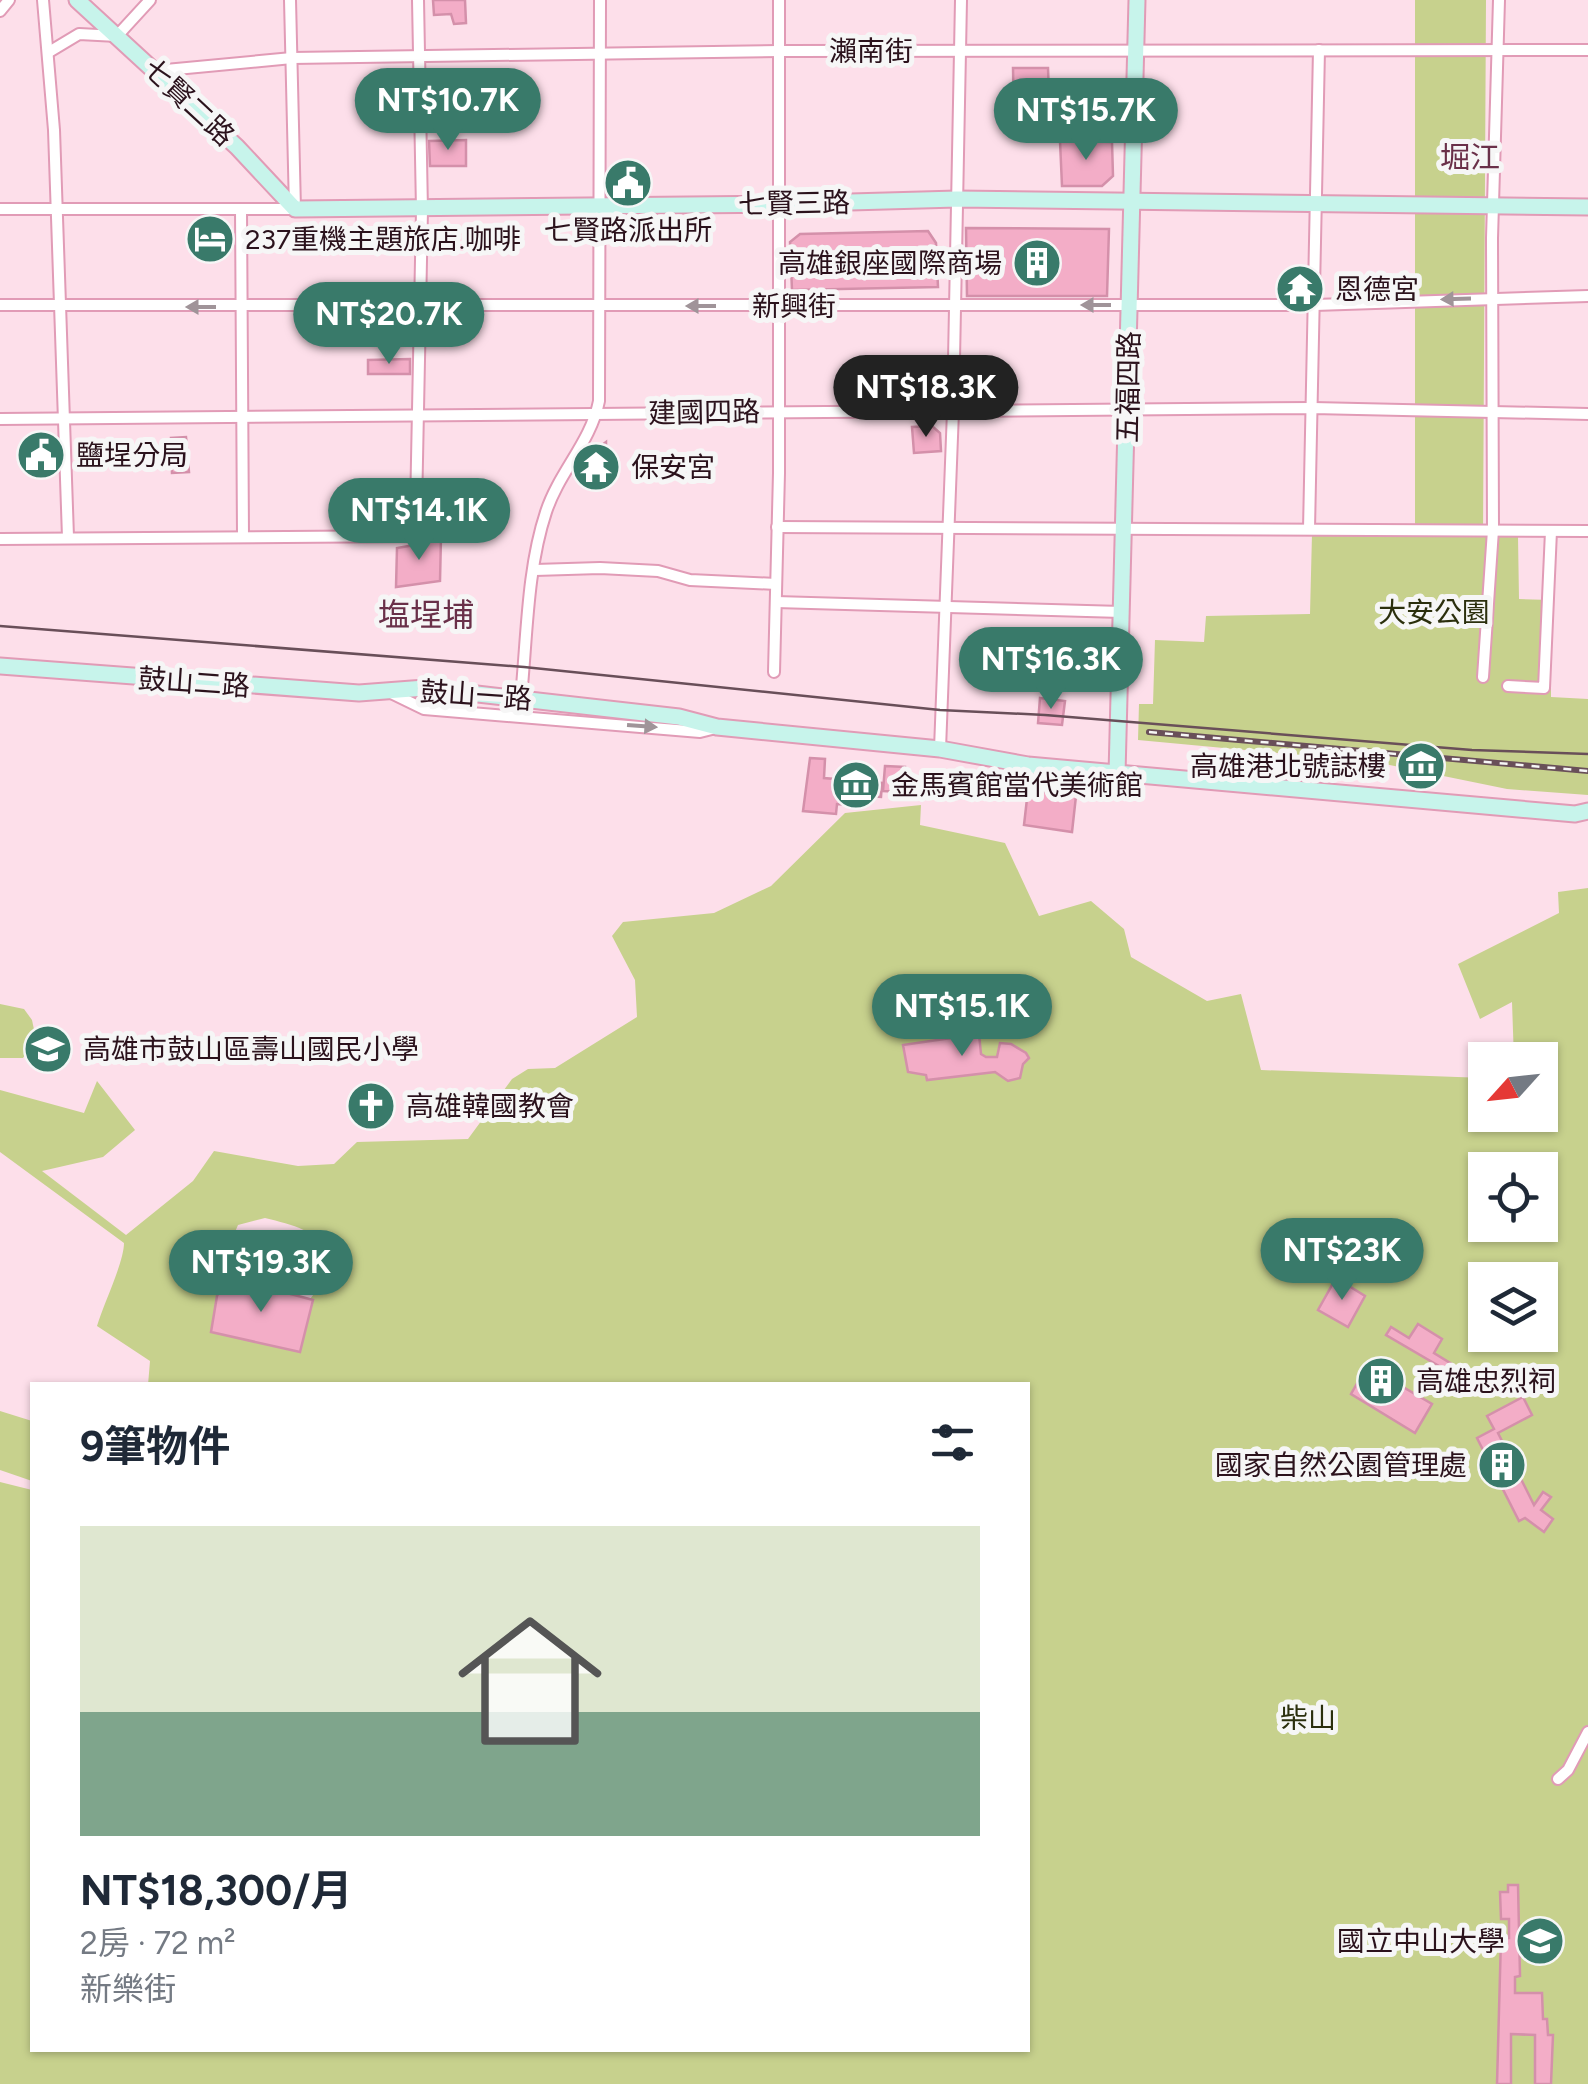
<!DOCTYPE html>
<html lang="zh-TW">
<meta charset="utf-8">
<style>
:root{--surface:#fff;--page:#f6f6f7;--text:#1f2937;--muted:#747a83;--line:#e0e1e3;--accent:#397a6a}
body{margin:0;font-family:Figtree,"Noto Sans TC",sans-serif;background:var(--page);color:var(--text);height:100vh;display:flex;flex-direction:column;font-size:38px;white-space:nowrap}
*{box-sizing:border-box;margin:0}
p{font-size:32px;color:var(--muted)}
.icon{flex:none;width:55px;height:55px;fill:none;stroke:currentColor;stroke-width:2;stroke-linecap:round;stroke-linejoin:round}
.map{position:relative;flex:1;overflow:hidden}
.details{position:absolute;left:30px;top:1382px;width:1000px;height:670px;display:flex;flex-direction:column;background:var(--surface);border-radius:0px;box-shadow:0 2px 8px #0004}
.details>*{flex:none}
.needle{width:65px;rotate:243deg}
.controls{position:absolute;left:1468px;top:1042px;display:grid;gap:20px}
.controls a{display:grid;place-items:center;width:90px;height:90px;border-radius:0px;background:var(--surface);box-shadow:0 2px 8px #0004;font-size:50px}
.price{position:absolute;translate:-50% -85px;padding:0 22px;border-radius:35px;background:var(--accent);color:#fff;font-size:32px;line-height:65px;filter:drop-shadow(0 2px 5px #0008)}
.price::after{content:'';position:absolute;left:50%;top:60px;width:30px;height:22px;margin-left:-15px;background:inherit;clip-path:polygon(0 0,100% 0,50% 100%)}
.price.current{background:#222;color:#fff}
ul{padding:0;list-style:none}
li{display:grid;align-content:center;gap:20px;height:530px;padding:0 50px}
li+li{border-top:2px solid var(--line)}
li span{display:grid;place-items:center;height:310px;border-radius:0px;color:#555}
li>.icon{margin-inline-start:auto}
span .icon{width:180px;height:180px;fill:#fffc;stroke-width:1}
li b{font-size:42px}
h2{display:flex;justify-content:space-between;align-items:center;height:120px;padding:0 50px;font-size:42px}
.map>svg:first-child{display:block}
.green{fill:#c7d18d;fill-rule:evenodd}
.building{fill:#f3adc7;stroke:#d490aa;stroke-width:2.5}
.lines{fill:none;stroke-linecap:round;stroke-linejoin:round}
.street-tunnel{stroke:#dec0cb;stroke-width:10;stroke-dasharray:10 5;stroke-linecap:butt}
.street-casing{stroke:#e19bb6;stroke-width:14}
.secondary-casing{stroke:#e19bb6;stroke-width:19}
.street{stroke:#fff;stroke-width:10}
.secondary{stroke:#c7f4eb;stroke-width:15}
.tram{stroke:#694f59;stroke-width:2.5}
.rail-casing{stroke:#694f59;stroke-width:6}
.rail{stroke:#f6f6f6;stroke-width:2.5;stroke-dasharray:8;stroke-linecap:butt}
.oneway{fill:#a09499}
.labels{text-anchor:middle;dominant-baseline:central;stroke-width:10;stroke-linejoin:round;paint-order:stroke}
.street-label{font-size:28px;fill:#2b121c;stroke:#f6f6f6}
.poi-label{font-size:28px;fill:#2b121c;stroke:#f6f6f6;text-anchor:start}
.park-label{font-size:28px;fill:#2b2f0d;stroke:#f6f6f6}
.neighbourhood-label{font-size:30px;fill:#6a3049;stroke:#f6f6f6}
.quarter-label{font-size:32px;fill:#6a3049;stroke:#f6f6f6}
</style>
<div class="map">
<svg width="1588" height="2084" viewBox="0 0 1588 2084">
<rect width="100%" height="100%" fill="#fddfea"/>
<!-- green -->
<g class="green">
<path d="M1415 0H1486L1483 536 1518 537 1519 599 1551 600V697L1588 699V795L1507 789 1375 762 1138 740 1139 704H1153L1155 640 1204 642 1206 616 1310 614 1312 534H1415Z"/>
<path d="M921 805 920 825 1005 843 1039 916 1091 901 1124 929 1131 957 1207 1001 1241 994 1261 1070 1485 1078V1115H1540V1060H1514L1512 1002 1480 1019 1458 964 1559 913 1558 892 1588 888V2084H0V1482L32 1490V2050H1028V1385H148L150 1361 97 1326C104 1303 124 1262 124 1243L0 1152V1090L84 1113 97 1081 135 1130 103 1157 42 1171 126 1235 193 1181 214 1151 298 1166 334 1164 357 1142 468 1139 512 1079 528 1069 555 1068 637 1017 635 980 612 936 623 922 714 913 771 886 845 813ZM1485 1170H1540V1225H1485ZM265 1218C293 1225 318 1230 331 1257L321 1285 310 1299 313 1301 300 1352 211 1331 217 1296 227 1278 233 1279 227 1251 238 1225ZM1485 1280H1540V1335H1485Z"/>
<path d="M0 1004 24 1009 32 1020 36 1039 23 1058H0Z"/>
<path d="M0 1411 32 1421V1481L0 1470Z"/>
</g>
<!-- building -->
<g class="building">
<path d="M433 0H465L466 23 454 24 451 14 434 15Z"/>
<path d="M1013 68H1048L1050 121 1014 122Z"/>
<path d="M466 140V166H430L429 141Z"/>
<path d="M1060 141 1112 142 1113 176 1102 186H1062Z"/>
<path d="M966 228 1109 229 1107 296H967Z"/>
<path d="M928 231 936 243 938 287 792 290 790 242 800 234Z"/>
<path d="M410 359V374H368V360Z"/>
<path d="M932 426 940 433 941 451 914 453 912 427Z"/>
<path d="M186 437 189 472 172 473 171 438Z"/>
<path d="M606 442V481H581L590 454Z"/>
<path d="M424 537H441L440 581 396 587 397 548 420 544Z"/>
<path d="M1040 698 1065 701 1062 725 1038 723Z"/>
<path d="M810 758 825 759 824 778 882 783 881 797 866 796 865 806 837 804 836 814 803 811Z"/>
<path d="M885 766 905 767 903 792 883 791Z"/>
<path d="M1028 790 1076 796 1072 832 1024 825Z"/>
<path d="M979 1034 981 1054 986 1057H997L1000 1043 1011 1044 1026 1053 1029 1058 1023 1064 1020 1078 1008 1081 995 1072 927 1080 926 1075 908 1072 903 1045Z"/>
<circle cx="371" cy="1105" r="19"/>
<path d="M227 1277 313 1300 300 1352 211 1332 217 1296Z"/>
<path d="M1336 1278 1365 1296 1348 1327 1318 1310Z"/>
<path d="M1418 1324 1442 1339 1434 1353 1455 1366 1451 1373 1386 1335 1391 1327 1409 1338Z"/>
<path d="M1367 1366 1432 1404 1415 1433 1351 1394Z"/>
<path d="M1523 1397 1532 1415 1498 1433 1534 1505 1543 1492 1551 1497 1541 1510 1553 1519 1544 1532 1525 1518 1519 1521 1477 1438 1494 1429 1487 1416Z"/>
<path d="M1508 1885H1518L1520 1976 1515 1977V1993H1542L1543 2019H1547L1548 2035H1553L1551 2084H1535V2035L1511 2034V2084H1497L1501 1938H1509V1919H1501L1500 1892H1508Z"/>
</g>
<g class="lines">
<!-- street-tunnel -->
<path class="street-tunnel" d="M416 536V510"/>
<!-- street casing -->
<g class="street-casing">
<g id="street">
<path d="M43 0 54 130 68 537"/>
<path d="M0 11 9 0"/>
<path d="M49 52 79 34 117 36 150 0"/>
<path d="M155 71 292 58 779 51 1588 50"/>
<path d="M0 209H295L290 0"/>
<path d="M241 209 243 536"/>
<path d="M0 305H1315L1588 296"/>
<path d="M0 419 1313 408 1588 414"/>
<path d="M416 510 422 210 418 0"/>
<path d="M777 527 1588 531"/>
<path d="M1309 529 1319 50"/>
<path d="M0 539 416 536"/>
<path d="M535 570 600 568 658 571 690 580 776 584"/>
<path d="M776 602 1122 612"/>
<path d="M774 672 779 473V0"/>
<path d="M1483 677 1493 530 1492 238 1499 0"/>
<path d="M1508 686 1544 688 1551 531"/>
<path d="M389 692 424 709 700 732 712 729"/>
<path d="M521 697C527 637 527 569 546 512 559 472 591 442 599 401L600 0"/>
<path d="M940 749 953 411 961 0"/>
<path d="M1558 1779 1568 1770 1588 1732"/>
</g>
</g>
<!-- secondary casing -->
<g class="secondary-casing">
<g id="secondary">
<path d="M77 0 237 147 295 209 779 204 957 199 1588 207"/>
<path d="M0 666 359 693 425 688 679 717 717 727 940 749 1028 765 1575 814 1588 811"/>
<path d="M1117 774 1137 0"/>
</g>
</g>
<!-- street -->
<use href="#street" class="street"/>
<!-- secondary -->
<use href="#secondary" class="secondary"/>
<!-- tram -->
<path class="tram" d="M0 626 524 667 940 710 1045 715 1472 750 1588 754"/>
<!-- rail casing -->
<g class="rail-casing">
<path id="rail" d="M1149 732 1588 771"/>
</g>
<!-- rail -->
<use href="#rail" class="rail"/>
</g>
<!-- one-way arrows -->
<defs><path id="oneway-solid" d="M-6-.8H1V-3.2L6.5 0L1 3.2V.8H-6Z" transform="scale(2.5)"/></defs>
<g class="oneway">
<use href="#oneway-solid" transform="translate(1456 299) rotate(178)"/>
<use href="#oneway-solid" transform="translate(1096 305) rotate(180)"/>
<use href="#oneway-solid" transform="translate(701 306) rotate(180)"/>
<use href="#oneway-solid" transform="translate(201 307) rotate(180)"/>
<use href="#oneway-solid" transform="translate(642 726) rotate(4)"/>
</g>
<!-- icons -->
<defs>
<g id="civic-disc" transform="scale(2.5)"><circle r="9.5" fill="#397a6a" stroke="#f6f6f6"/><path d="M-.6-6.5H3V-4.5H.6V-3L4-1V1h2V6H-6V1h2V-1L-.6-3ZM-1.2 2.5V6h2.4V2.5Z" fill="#fff"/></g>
<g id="hotel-disc" transform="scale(2.5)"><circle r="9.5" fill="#397a6a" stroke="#f6f6f6"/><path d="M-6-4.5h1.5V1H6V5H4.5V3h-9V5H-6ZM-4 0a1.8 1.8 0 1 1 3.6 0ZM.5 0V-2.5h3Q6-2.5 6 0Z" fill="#fff"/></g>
<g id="building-disc" transform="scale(2.5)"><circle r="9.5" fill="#397a6a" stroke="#f6f6f6"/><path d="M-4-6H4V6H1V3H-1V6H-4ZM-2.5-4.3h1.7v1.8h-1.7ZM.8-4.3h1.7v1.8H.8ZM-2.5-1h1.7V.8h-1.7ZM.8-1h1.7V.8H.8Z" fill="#fff"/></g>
<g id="temple-disc" transform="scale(2.5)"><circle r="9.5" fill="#397a6a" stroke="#f6f6f6"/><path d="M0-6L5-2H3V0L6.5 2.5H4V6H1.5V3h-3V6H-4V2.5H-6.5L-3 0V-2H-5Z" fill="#fff"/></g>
<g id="museum-disc" transform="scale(2.5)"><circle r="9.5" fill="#397a6a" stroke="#f6f6f6"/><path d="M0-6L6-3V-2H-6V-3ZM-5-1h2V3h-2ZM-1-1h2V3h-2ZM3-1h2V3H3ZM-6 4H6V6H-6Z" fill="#fff"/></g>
<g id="school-disc" transform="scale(2.5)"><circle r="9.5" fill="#397a6a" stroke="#f6f6f6"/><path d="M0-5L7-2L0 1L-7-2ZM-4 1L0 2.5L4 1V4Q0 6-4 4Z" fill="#fff"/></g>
<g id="church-disc" transform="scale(2.5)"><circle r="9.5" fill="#397a6a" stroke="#f6f6f6"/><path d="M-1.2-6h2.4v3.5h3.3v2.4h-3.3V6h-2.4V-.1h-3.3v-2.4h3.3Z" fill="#fff"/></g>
<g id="university-disc" transform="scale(2.5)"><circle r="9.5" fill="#397a6a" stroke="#f6f6f6"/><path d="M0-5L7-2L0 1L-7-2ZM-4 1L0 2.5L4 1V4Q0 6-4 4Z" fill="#fff"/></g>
</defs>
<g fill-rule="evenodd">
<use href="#civic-disc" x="628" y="183"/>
<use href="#hotel-disc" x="210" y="239"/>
<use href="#building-disc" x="1037" y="263"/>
<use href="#temple-disc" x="1300" y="289"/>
<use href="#civic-disc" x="41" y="455"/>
<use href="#temple-disc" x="596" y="467"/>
<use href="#museum-disc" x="1421" y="766"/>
<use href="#museum-disc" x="856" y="785"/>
<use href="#school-disc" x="48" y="1049"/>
<use href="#church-disc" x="371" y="1106"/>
<use href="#building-disc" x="1381" y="1381"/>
<use href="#building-disc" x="1502" y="1465"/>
<use href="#university-disc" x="1540" y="1941"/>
</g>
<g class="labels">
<!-- street labels -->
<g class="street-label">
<text x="871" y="51">瀨南街</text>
<text transform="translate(189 102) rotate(43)">七賢二路</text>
<text transform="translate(794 203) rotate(-1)">七賢三路</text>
<text x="794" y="306">新興街</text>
<text transform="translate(1128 387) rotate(-89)">五福四路</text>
<text transform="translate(704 412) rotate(-1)">建國四路</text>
<text transform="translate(194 682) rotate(4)">鼓山二路</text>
<text transform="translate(476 695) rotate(4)">鼓山一路</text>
</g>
<!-- poi labels -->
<g class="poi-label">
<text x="628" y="230" text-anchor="middle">七賢路派出所</text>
<text x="245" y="239">237重機主題旅店.咖啡</text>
<text x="1002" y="263" text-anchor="end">高雄銀座國際商場</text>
<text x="1335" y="289">恩德宮</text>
<text x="76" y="455">鹽埕分局</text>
<text x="631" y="467">保安宮</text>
<text x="1386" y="766" text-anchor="end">高雄港北號誌樓</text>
<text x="891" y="785">金馬賓館當代美術館</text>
<text x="83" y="1049">高雄市鼓山區壽山國民小學</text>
<text x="406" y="1106">高雄韓國教會</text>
<text x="1416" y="1381">高雄忠烈祠</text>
<text x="1467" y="1465" text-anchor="end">國家自然公園管理處</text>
<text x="1505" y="1941" text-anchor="end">國立中山大學</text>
</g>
<!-- park labels -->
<g class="park-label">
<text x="1434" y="612">大安公園</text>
<text x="1308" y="1718">柴山</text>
</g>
<!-- neighbourhood labels -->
<g class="neighbourhood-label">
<text x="1470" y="157">堀江</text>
</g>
<!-- quarter labels -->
<g class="quarter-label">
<text x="426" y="615">塩埕埔</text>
</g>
</g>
</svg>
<div class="controls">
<a><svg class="needle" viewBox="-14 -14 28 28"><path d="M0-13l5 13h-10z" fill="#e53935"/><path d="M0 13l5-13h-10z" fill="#747a83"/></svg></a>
<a><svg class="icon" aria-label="locate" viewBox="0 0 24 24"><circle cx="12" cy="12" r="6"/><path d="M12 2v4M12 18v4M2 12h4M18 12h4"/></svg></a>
<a><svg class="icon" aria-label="layers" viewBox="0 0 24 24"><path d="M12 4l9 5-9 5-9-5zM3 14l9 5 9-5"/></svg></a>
</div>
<b class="price" style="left:448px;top:153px">NT$10.7K</b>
<b class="price" style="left:1086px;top:163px">NT$15.7K</b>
<b class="price" style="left:389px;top:367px">NT$20.7K</b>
<b class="price current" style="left:926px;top:440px">NT$18.3K</b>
<b class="price" style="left:419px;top:563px">NT$14.1K</b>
<b class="price" style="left:1051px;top:712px">NT$16.3K</b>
<b class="price" style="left:962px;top:1059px">NT$15.1K</b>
<b class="price" style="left:1342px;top:1303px">NT$23K</b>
<b class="price" style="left:261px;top:1315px">NT$19.3K</b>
<section class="details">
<h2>9筆物件<svg class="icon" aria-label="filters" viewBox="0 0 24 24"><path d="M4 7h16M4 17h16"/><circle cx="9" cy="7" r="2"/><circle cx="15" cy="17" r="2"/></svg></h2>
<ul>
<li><span style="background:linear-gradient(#dfe7d0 60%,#7fa58c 0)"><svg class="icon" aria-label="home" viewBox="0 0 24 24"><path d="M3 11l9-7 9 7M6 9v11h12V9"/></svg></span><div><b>NT$18,300/月</b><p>2房 · 72 m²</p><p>新樂街</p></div></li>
</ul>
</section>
</div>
